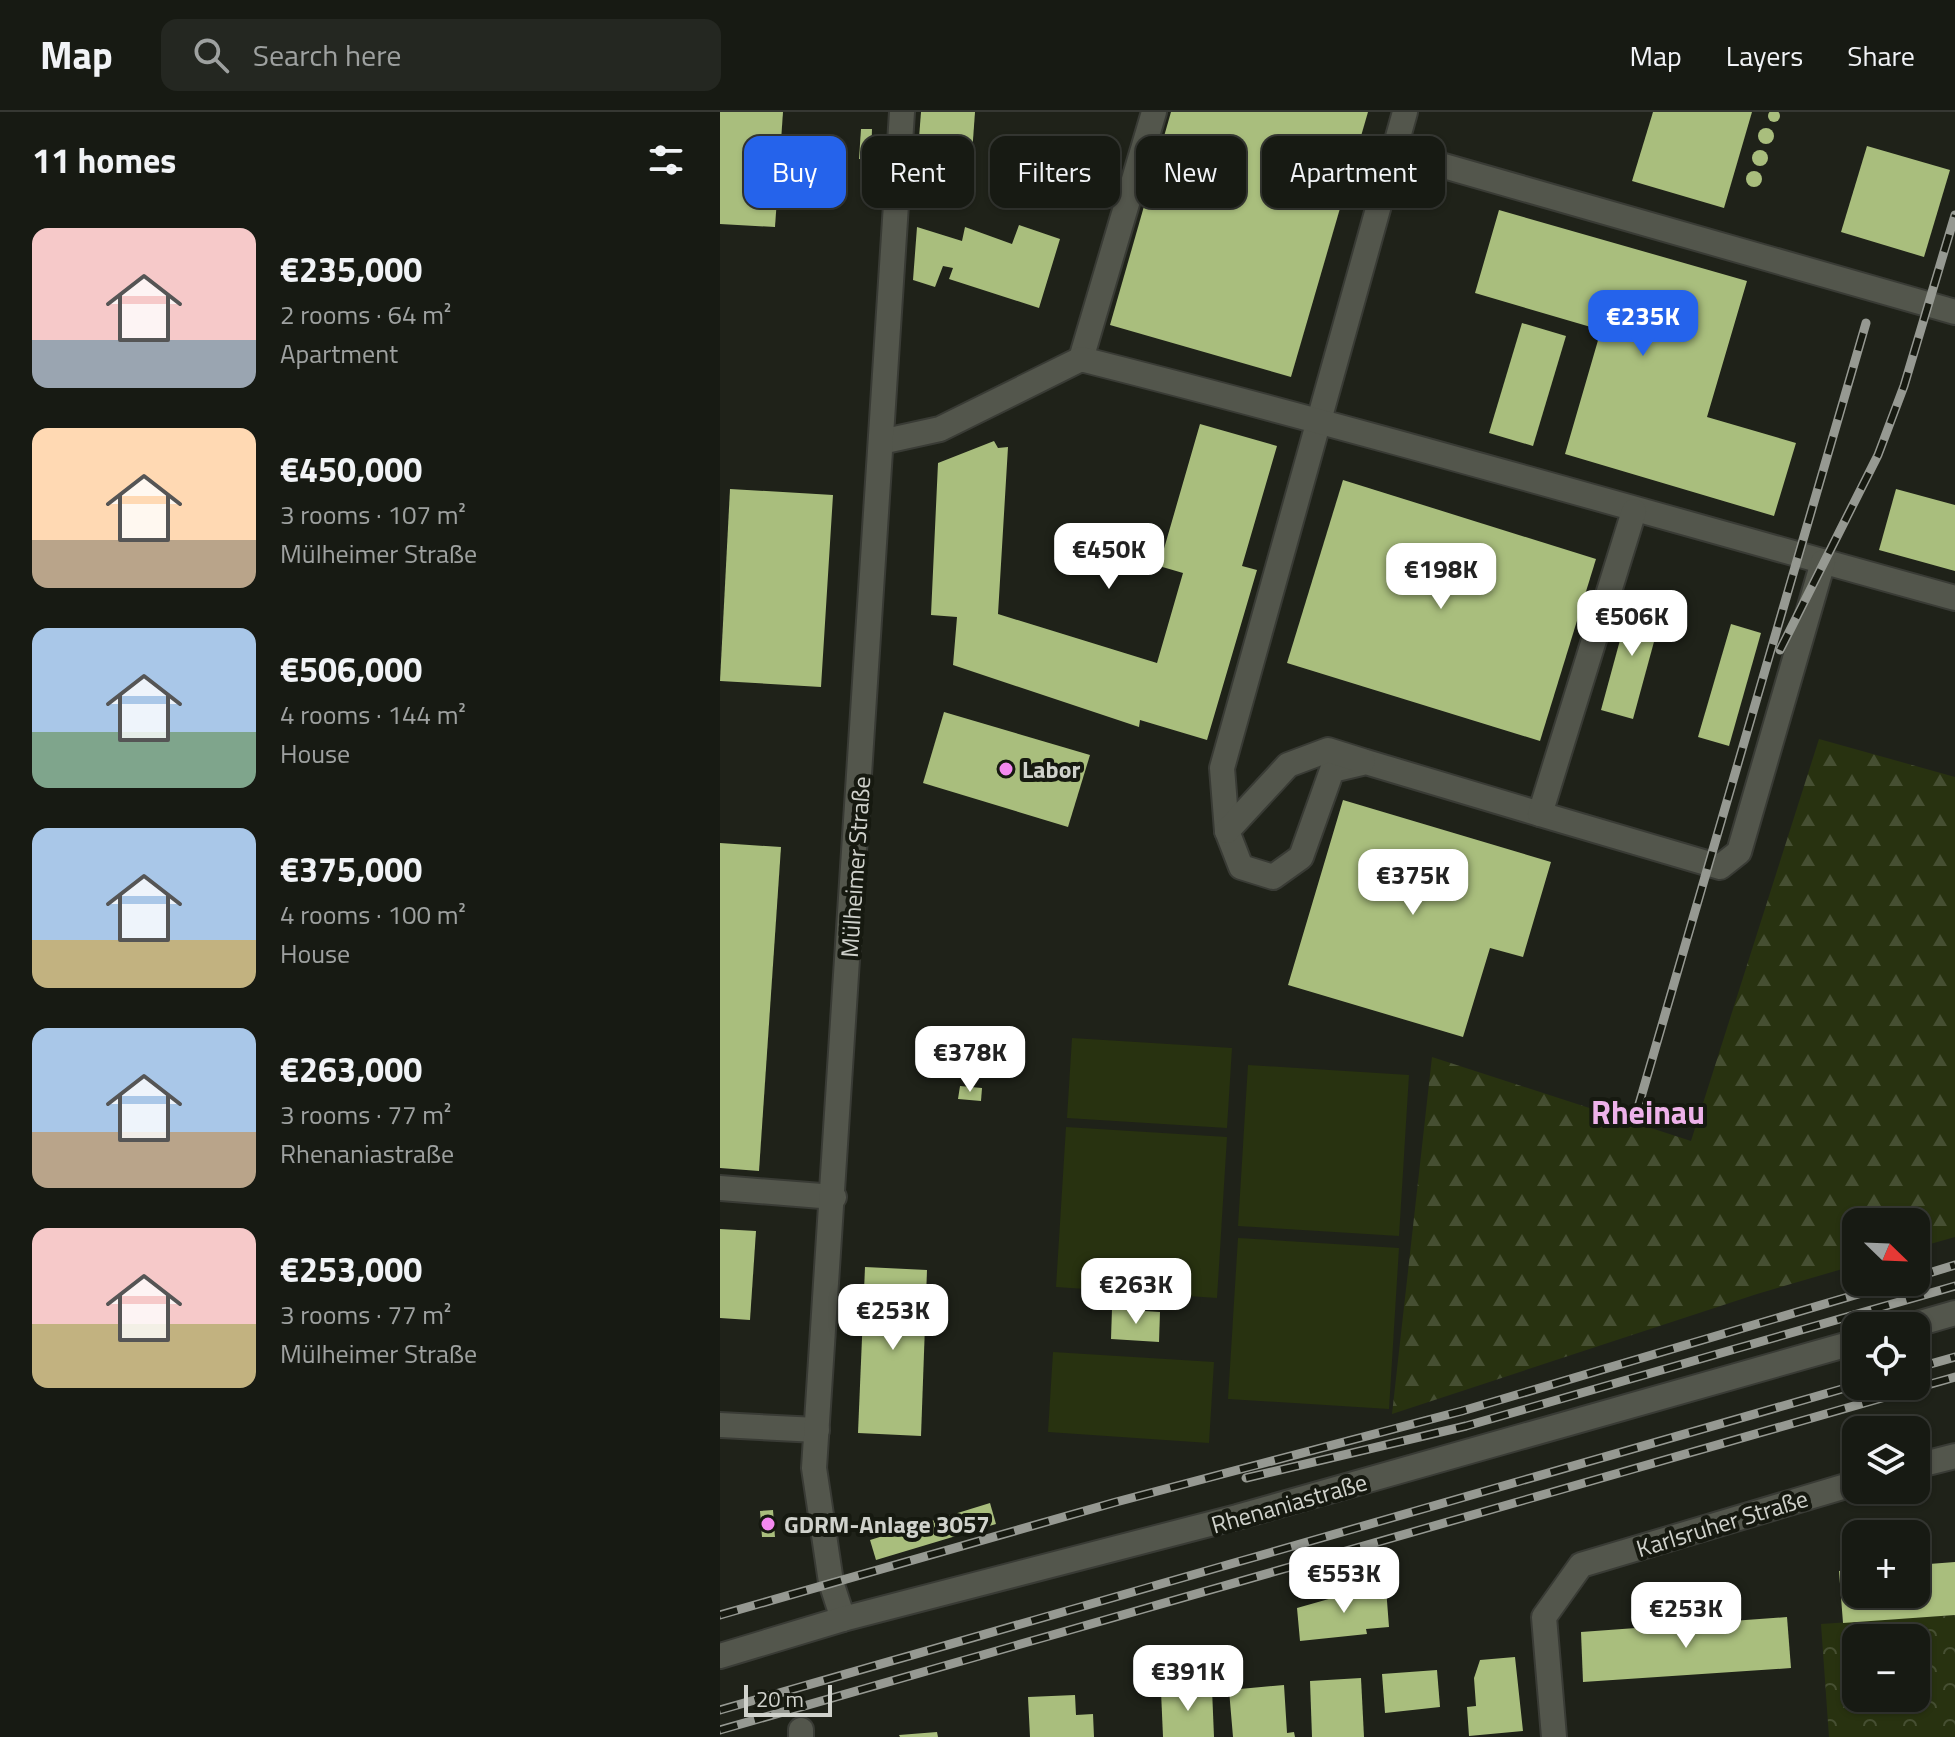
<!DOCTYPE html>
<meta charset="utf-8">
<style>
:root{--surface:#171a13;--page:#242721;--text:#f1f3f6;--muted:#9ea1a0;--line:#363833;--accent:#2563eb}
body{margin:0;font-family:"Titillium Web",sans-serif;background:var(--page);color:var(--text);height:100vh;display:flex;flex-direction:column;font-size:30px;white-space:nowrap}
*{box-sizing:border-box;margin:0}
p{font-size:26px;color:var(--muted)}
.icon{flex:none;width:44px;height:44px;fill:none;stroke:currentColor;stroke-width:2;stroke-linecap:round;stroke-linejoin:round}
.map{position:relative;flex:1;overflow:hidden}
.panel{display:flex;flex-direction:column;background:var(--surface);width:720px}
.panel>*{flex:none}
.guide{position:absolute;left:24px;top:24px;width:760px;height:72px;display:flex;gap:16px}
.needle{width:52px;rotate:113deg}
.controls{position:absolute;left:1122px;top:1096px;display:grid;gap:16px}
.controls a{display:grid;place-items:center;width:88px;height:88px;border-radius:16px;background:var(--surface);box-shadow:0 2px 6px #0004,0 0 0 2px var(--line);font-size:40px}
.scale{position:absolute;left:24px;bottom:20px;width:88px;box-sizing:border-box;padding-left:8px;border:4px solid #d0d2cc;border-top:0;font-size:22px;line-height:28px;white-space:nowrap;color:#d0d2cc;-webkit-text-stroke:6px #161910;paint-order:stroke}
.price{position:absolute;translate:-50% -68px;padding:0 18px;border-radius:16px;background:#fff;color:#222;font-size:26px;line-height:52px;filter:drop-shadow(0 2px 4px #0008)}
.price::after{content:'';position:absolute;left:50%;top:48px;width:24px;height:18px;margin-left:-12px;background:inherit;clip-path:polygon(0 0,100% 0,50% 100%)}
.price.current{background:var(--accent);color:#fff}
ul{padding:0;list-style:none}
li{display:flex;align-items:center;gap:24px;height:200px;padding:0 32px}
li span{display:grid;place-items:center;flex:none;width:224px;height:160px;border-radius:16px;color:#555}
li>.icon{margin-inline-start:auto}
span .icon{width:96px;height:96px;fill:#fffc;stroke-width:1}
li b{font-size:34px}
h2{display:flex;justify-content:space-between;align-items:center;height:96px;padding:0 32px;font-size:34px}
.pill{padding:0 28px;border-radius:16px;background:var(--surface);box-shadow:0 2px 6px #0004,0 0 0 2px var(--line);font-size:28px;line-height:72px}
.pill.current{background:var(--accent);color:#fff}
header{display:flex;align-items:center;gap:48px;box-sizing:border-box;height:112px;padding:0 40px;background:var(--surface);border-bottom:2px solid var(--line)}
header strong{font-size:38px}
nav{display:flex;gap:44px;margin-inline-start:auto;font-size:28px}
.search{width:560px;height:72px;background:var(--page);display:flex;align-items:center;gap:20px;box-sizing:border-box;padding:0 28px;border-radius:16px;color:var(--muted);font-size:30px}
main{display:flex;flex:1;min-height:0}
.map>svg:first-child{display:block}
.forest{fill:url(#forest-firs)}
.park{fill:url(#park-crowns);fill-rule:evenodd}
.pitch{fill:#283210}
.building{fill:#a9be7d}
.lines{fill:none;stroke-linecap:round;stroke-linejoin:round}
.minor-casing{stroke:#393b35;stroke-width:28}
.minor{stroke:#53564c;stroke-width:24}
.rail-casing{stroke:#969992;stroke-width:9}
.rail{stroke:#161910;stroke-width:6;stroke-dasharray:18;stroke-linecap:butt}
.poi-dot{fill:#f489ef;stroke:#161910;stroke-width:3}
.labels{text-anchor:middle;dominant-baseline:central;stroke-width:8;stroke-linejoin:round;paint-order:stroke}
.poi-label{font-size:24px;font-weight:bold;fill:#d0d2cc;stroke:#161910;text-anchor:start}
.street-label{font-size:24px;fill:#d0d2cc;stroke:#161910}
.district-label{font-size:32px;font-weight:bold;fill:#eeb2ea;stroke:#161910}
</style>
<header>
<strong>Map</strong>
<div class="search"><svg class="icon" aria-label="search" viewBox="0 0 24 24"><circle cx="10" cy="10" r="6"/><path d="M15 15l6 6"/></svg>Search here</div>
<nav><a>Map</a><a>Layers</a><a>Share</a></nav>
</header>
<main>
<section class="panel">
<h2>11 homes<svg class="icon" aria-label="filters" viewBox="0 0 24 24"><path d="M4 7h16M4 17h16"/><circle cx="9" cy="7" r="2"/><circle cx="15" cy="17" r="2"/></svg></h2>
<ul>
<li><span style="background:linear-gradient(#f6c9c9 70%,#9aa5b1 0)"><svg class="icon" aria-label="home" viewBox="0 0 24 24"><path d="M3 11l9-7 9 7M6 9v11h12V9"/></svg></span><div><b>€235,000</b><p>2 rooms · 64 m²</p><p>Apartment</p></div></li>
<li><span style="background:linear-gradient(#ffd9b3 70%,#b9a48a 0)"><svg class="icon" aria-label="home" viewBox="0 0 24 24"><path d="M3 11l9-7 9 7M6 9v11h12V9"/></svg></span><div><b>€450,000</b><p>3 rooms · 107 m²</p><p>Mülheimer Straße</p></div></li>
<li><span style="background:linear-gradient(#a9c7e8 65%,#7fa58c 0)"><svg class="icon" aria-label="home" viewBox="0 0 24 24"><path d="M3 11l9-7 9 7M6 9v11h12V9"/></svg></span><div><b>€506,000</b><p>4 rooms · 144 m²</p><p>House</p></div></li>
<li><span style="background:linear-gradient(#a9c7e8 70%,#c2b280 0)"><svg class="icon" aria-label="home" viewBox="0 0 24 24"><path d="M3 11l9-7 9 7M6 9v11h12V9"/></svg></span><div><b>€375,000</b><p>4 rooms · 100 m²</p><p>House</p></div></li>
<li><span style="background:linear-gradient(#a9c7e8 65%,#b9a48a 0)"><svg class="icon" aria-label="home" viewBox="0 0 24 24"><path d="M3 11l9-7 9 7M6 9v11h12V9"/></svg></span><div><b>€263,000</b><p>3 rooms · 77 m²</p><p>Rhenaniastraße</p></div></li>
<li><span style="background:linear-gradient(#f6c9c9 60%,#c2b280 0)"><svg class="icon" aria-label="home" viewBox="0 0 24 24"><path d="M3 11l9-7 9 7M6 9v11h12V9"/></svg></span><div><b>€253,000</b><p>3 rooms · 77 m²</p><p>Mülheimer Straße</p></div></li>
</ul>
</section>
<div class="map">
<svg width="1235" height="1625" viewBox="0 0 1235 1625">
<defs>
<pattern id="forest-firs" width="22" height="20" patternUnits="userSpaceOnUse" patternTransform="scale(2)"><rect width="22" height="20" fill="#283210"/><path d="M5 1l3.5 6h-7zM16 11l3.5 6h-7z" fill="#464f32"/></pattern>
<pattern id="park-crowns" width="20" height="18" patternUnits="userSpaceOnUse" patternTransform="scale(2)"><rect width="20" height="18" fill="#283210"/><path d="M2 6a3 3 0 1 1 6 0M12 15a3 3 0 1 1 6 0" fill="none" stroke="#464f32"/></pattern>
</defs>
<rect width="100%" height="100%" fill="#1f2219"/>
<!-- forest -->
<path class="forest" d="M1099 627 1235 665V1125L1196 1136V1110H1136V1153L1037 1182 672 1302 712 945 971 1029Z"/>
<!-- park -->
<path class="park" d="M1235 1503V1625H1109L1101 1512ZM1136 1526H1196V1586H1136Z"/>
<!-- pitch -->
<g class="pitch">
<path d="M352 926 512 936 507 1016 347 1006Z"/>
<path d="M528 953 689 963 679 1124 518 1114Z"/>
<path d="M346 1015 507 1025 497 1186 336 1175Z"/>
<path d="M518 1126 679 1136 669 1297 508 1287Z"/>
<path d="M333 1240 494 1250 489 1331 328 1320Z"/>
</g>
<!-- building -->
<g class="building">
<circle cx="1054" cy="4" r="6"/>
<path d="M0 0H63L55 115 0 112Z"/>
<path d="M201 0H255L251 56 197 52Z"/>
<path d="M451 0H648L571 265 390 213Z"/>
<path d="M933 0H1032L1004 96 912 69Z"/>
<circle cx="1046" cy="24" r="8"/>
<path d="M141 17H152L151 48 139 47Z"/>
<path d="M1147 34 1230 58 1204 145 1121 120Z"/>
<circle cx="1040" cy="46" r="8"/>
<circle cx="1034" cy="67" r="8"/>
<path d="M779 98 1027 169 987 305 1076 331 1054 404 845 342 881 218 755 181Z"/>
<path d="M299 113 340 127 319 196 229 167 233 156 223 154 215 175 193 168 197 115 242 129 245 115 292 132Z"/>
<path d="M802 211 846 224 813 334 769 321Z"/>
<path d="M480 312 557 334 522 454 537 458 487 628 420 608 419 615 233 553 237 505 211 503 218 351 274 329 278 336 288 335 278 502 437 551 463 461 439 454Z"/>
<path d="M623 368 876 447 820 629 567 551Z"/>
<path d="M10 377 113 383 101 575 0 569Z"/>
<path d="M1176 377 1235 393V459L1159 438Z"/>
<path d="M912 484 944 493 913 607 881 598Z"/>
<path d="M1011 512 1041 521 1009 634 978 625Z"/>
<path d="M224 600 370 643 348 715 203 671Z"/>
<path d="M623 688 831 750 803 845 770 836 743 925 568 873Z"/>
<path d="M0 731 61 735 39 1059 0 1056Z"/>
<path d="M240 974 262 976 261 989 238 987Z"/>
<path d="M0 1117 36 1119 30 1208 0 1206Z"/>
<path d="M145 1155 207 1158 201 1324 138 1321Z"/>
<path d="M392 1197 440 1200 439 1230 391 1227Z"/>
<path d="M270 1391 276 1412 156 1448 150 1428Z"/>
<path d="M53 1398 55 1425H42L40 1399Z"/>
<path d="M1235 1450V1503L1123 1511 1119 1459 1136 1457V1482H1196V1453Z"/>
<path d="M666 1476 669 1515 646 1517 647 1522 580 1529 577 1496 644 1477Z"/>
<path d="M1067 1505 1071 1556 863 1570 861 1520Z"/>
<path d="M795 1545 803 1619 749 1624 747 1595 756 1594 754 1566 760 1548Z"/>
<path d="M717 1558 720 1595 665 1601 662 1562Z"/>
<path d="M641 1566 644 1625H592L590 1569Z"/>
<path d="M564 1573 567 1621 574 1620 575 1625H513L509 1578Z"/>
<path d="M492 1577 494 1625H443L441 1579Z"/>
<path d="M355 1583 356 1603 373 1602 374 1625H310L308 1585Z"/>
<path d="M217 1620 218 1625H180L179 1623Z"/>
</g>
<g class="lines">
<!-- minor casing -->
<g class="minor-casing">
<g id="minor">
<path d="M685 0 502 656 507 719 521 755 553 765 581 745 612 658 646 650 820 702"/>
<path d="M675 40 1235 200"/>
<path d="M361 247 434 0"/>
<path d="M161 330 220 317 361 247C654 321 944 406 1235 486"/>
<path d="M914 399 820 702 1000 755 1019 740 1103 450"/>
<path d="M507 719 568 653 608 638 643 649"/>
<path d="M0 1076 114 1085"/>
<path d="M1190 1214 1235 1201"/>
<path d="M0 1313 97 1318"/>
<path d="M1196 1354 1235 1344"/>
<path d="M123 1507 111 1470 94 1356 182 0"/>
<path d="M0 1544 123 1507 517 1405 1136 1230"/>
<path d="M81 1618V1625"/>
<path d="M834 1625 824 1505 861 1453 1136 1371"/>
</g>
</g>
<!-- minor -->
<use href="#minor" class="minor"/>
<!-- rail casing -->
<g class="rail-casing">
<g id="rail">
<path d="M1060 538 1158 343 1184 274 1235 103"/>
<path d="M917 999 1146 211"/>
<path d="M1196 1165 1235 1153"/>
<path d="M1196 1256 1235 1245"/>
<path d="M526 1366 746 1314 1235 1174"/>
<path d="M0 1503 396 1390 742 1299 1179 1170"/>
<path d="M0 1598 1136 1273"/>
<path d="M0 1618 1235 1265"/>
</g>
</g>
<!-- rail -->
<use href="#rail" class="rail"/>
</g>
<!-- markers -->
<g class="poi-dot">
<circle cx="286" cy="657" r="8"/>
<circle cx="48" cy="1412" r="8"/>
</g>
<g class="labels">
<!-- poi labels -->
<g class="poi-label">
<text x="302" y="657">Labor</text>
<text x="64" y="1412">GDRM-Anlage 3057</text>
</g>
<!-- street labels -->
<g class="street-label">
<text transform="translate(135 755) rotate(-86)">Mülheimer Straße</text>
<text transform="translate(569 1391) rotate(-16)">Rhenaniastraße</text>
<text transform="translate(1002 1411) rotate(-17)">Karlsruher Straße</text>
</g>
<!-- district labels -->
<g class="district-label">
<text x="928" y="1000">Rheinau</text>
</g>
</g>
</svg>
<div class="controls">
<a><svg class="needle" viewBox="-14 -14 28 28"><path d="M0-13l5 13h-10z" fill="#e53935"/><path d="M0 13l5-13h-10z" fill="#9ea1a0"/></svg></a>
<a><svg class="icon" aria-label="locate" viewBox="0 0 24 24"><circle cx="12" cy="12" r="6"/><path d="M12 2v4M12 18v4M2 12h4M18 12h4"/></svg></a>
<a><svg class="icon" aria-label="layers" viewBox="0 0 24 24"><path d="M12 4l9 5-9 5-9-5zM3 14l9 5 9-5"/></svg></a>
<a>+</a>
<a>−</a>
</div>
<div class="scale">20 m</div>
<b class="price current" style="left:923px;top:246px">€235K</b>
<b class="price" style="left:389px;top:479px">€450K</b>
<b class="price" style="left:721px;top:499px">€198K</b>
<b class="price" style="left:912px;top:546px">€506K</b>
<b class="price" style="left:693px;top:805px">€375K</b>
<b class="price" style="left:250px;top:982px">€378K</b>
<b class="price" style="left:416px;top:1214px">€263K</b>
<b class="price" style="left:173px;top:1240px">€253K</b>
<b class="price" style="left:624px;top:1503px">€553K</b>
<b class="price" style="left:966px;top:1538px">€253K</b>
<b class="price" style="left:468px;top:1601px">€391K</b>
<div class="guide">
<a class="pill current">Buy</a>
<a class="pill">Rent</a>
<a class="pill">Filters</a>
<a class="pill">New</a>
<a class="pill">Apartment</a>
</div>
</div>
</main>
